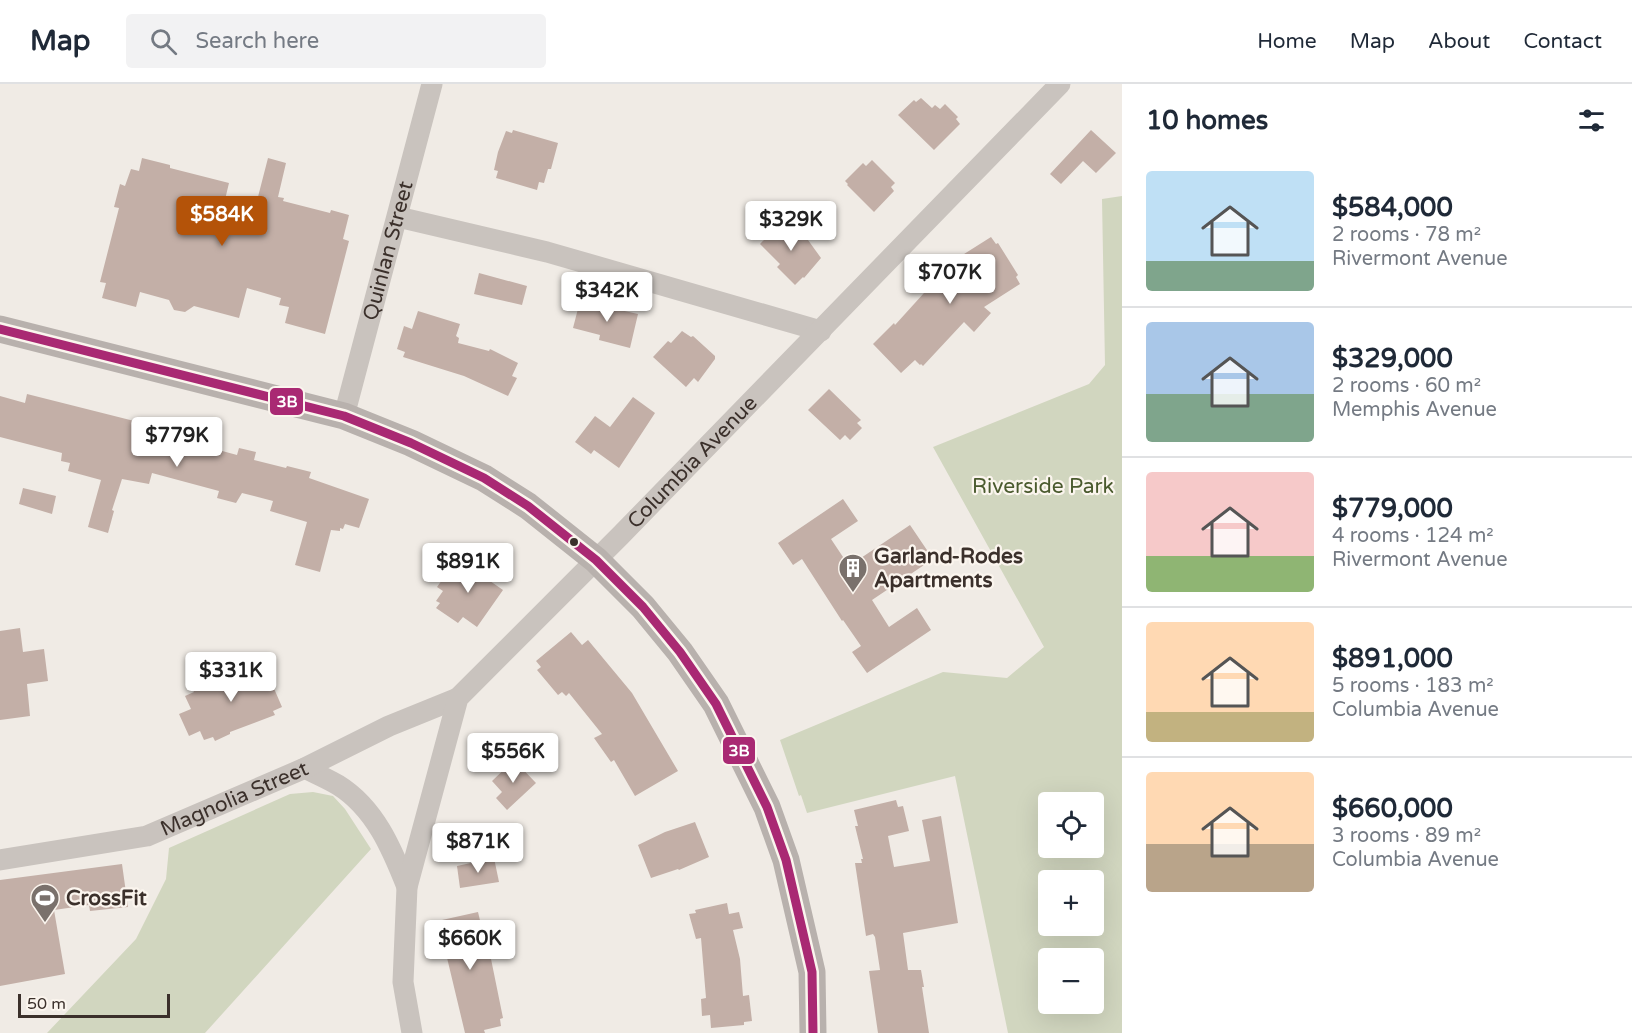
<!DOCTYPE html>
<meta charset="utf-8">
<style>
:root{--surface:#fff;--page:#f2f2f3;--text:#1f2937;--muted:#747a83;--line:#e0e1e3;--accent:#b45309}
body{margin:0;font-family:"Varela Round",sans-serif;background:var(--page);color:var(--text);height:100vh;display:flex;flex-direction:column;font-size:22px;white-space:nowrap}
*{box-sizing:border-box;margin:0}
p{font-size:20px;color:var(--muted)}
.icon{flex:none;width:33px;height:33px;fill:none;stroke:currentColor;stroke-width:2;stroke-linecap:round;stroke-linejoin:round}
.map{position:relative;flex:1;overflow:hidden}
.sheet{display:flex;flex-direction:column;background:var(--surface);width:510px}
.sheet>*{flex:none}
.buttons{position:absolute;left:1038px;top:708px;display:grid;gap:12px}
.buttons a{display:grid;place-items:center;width:66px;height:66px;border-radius:6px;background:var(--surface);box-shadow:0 6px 24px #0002;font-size:30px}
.scale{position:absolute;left:18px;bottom:15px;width:152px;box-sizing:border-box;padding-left:6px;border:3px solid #3b302b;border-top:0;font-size:16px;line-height:21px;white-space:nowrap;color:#3b302b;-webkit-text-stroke:4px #fbf5ee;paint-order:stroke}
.price{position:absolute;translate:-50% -51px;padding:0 14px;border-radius:6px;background:#fff;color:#222;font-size:20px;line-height:39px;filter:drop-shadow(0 2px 3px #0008)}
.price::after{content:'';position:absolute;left:50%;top:36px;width:18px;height:14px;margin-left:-9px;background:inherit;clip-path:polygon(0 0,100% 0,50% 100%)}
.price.current{background:var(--accent);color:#fff}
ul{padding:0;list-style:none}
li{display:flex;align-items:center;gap:18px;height:150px;padding:0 24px}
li+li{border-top:2px solid var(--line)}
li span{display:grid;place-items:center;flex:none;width:168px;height:120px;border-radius:6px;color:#555}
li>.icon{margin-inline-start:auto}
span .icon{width:72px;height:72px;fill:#fffc;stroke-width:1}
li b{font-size:26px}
h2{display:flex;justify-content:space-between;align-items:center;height:72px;padding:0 24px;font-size:26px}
header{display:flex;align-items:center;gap:36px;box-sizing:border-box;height:84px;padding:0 30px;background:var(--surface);border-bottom:2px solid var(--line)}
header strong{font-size:28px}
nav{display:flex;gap:33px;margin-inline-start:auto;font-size:21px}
.search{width:420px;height:54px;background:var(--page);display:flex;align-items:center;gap:15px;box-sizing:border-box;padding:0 21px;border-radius:6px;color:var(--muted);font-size:22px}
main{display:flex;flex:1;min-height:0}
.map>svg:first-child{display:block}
.green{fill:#d1d6bf;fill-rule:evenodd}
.building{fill:#c3afa7}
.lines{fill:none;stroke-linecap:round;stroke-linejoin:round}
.minor{stroke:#c9c3be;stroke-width:21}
.major{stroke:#b8b1ad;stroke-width:27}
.bus-1-casing{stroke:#fbf5ee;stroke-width:14}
.bus-1{stroke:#a92973;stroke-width:9}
.bus-dot{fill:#3b302b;stroke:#fbf5ee;stroke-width:2}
.labels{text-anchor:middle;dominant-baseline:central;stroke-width:4.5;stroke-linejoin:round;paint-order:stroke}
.street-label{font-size:21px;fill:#3b302b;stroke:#fbf5ee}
.park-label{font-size:21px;fill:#4a5a2e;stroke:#fbf5ee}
.poi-label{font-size:21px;font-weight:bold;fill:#3b302b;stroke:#fbf5ee;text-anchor:start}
.line-badge{stroke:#fbf5ee;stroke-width:2}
.badge-label{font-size:16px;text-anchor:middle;font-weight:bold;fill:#fff}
</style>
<header>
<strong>Map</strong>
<div class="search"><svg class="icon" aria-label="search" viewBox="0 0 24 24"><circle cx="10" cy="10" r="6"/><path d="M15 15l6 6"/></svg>Search here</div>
<nav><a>Home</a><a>Map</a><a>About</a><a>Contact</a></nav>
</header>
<main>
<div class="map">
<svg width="1122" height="949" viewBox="0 0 1122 949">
<rect width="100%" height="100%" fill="#f0ebe5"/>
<!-- green -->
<g class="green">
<path d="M1122 112V949H1008L955 692 807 729 801 711 799 712 780 656 943 588 1007 594 1044 563 933 363 1089 300 1105 281 1102 115ZM1048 718H1094V764H1048ZM1048 796H1094V842H1048ZM1048 874H1094V920H1048Z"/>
<path d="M313 708 333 712 345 725 371 765 205 949H47L136 855 166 795 169 764 290 710Z"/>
</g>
<!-- building -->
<g class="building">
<path d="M921 14 932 24 935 21 940 25 945 20 958 33 956 35 960 40 934 66 898 31 914 16 916 18Z"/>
<path d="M513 46 558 59 551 85H548L544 99 539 98 537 106 496 94 498 87 494 86 498 68 506 47 512 49Z"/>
<path d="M1091 46 1116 69 1096 89 1083 77 1061 100 1050 90Z"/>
<path d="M142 74 170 81V84L229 99 223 124 253 132 268 74 286 79 278 113 284 114 283 117 330 129 331 126 349 131 343 155 349 157 325 250 285 239 289 223 279 221 281 214 247 204 239 234 194 222 185 228 174 226 169 216 140 208 136 223 102 214 106 199 100 198 119 124 114 123 120 100 125 102 131 85 139 87Z"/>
<path d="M872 76 895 99 891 103 894 107 874 128 847 101 848 100 845 97 863 79 866 82Z"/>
<path d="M783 136 795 147 796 145 808 156 821 174 804 194 803 193 795 201 777 183 780 180 760 160Z"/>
<path d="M991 153 996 160 998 159 1018 191 1016 193 1020 200 984 223 991 229 974 248 964 238 923 282 921 280 920 281 915 276 901 289 873 260 894 239 895 241 953 177Z"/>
<path d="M479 189 527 202 522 221 474 210Z"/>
<path d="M580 217 638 230 630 264 599 256 600 251 573 244Z"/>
<path d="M418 227 460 240 456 252 459 254 458 259 489 267 490 265 518 279 512 292 517 294 508 312 464 292 403 273 405 268 397 265 404 242 412 245Z"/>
<path d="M682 247 691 253 693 252 715 272V275L698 298 694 294 686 303 653 273 668 257 671 259Z"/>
<path d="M829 305 861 336 857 339 862 344 850 356 845 351 840 356 808 326Z"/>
<path d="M27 310 154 342 152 348 237 371 239 364 256 368 254 376 286 384 287 382 311 388 309 394 369 415 359 444 345 440 343 445 340 444V447L331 446 320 488 295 481 307 438 270 427 273 417 242 409 236 419 217 414 219 407 152 389 149 400 122 395 112 426 114 427 108 449 88 443 101 396 68 387 70 379 61 377 62 369 0 353V312L25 319Z"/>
<path d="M633 313 655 329 619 384 594 366 591 370 575 358 595 332 610 343Z"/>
<path d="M23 404 56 412 52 430 19 420Z"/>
<path d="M843 415 858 437 831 455 849 482 910 441 933 475 872 516 889 543 917 524 931 546 867 589 852 568 861 562 843 536 842 537 802 475 793 481 778 459Z"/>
<path d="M463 478 475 487 479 481 494 492 490 497 503 506 477 543 463 533 458 539 436 524 440 519 436 517 443 507 437 503 450 485 456 489Z"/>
<path d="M20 544 23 568 44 565 48 597 27 600 30 632 0 636V547Z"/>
<path d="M571 548 582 561 588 556 632 609 678 687 635 712 614 676 611 678 594 654 602 650 569 609 566 612 562 608 558 611 537 586 541 583 536 577Z"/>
<path d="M251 576 254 583 263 579 282 623 273 627 275 631 230 648V650L215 657 213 653 204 656 200 647 189 652 179 630 191 625 185 612 194 608 191 602 207 595 209 601 238 589 236 583Z"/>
<path d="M514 676 536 699 507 726 496 714 502 708 492 697Z"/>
<path d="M896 716 898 723 903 722 909 747 888 752 894 783 930 777 922 736 941 732 958 839 903 849 908 886H921L924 903H922L929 949H878L869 887 880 886 875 853 873 850 866 852 855 779H862L861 775H863L855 742H858L854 726Z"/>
<path d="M695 738 709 773 679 786 678 785 651 794 638 761 665 748Z"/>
<path d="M494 774 499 798 460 804 457 782Z"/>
<path d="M122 780 128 823 90 827 89 821 54 826 65 890 0 902V796Z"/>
<path d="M727 819 729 830 739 828 743 844 733 846 740 875 743 912 749 911 752 937 744 938V941L711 944 710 931 702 932 701 915 706 914 701 854 696 855 689 830 696 829 695 826Z"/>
<path d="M478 828 488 870H490L503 934 500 935 501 942 484 946 485 949H465L443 857 432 859 428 843 434 842 433 838Z"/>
</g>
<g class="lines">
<!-- minor -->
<g class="minor">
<path d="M398 133 547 168 821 247"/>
<path id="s1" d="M344 332 432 0"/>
<path d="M305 684C316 690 328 695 338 701 375 724 392 765 407 803"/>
<path id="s2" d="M0 776 147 752 305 684 389 642 458 614"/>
<path id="s3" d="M412 949 403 898 407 803 458 614 620 452 1060 0"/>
</g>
<!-- major -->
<path class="major" d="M0 245 344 332 411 359 484 394 528 422 596 476 643 523 680 568 716 620 767 723 786 776 812 888 813 949"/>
<!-- bus-1 casing -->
<g class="bus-1-casing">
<path id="bus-1" d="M0 245 344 332 411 359 484 394 528 422 596 476 643 523 680 568 716 620 767 723 786 776 812 888 813 949"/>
</g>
<!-- bus-1 -->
<use href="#bus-1" class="bus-1"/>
</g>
<!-- icons -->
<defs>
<g id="building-pin" transform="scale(1.5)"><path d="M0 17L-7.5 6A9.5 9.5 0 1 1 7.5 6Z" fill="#7a716c" stroke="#fbf5ee"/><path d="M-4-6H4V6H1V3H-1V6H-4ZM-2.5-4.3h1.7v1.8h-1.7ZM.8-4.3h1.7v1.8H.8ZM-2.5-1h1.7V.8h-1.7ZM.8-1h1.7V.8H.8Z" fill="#fff"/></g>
<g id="stadium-pin" transform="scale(1.5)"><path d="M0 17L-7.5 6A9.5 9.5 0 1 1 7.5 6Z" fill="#7a716c" stroke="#fbf5ee"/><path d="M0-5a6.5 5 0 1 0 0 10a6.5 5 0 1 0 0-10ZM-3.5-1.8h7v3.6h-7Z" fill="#fff"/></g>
</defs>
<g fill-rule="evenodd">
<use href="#building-pin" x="853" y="484"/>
<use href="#stadium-pin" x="45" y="814"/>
</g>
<!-- markers -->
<circle class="bus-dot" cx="574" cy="458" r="5"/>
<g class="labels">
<!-- street labels -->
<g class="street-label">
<text stroke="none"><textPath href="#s1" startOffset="171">Quinlan Street</textPath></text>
<text stroke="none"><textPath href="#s3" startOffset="675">Columbia Avenue</textPath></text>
<text stroke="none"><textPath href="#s2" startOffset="244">Magnolia Street</textPath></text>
</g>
<!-- park labels -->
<g class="park-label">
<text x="1043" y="402">Riverside Park</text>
</g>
<!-- poi labels -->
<g class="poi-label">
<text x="874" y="472">Garland-Rodes<tspan x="874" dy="24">Apartments</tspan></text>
<text x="66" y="814">CrossFit</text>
</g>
</g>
<g class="line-badge">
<rect x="269" y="303" width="35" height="29" rx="6" fill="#a92973"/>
<rect x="722" y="652" width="34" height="29" rx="6" fill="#a92973"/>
</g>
<g class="badge-label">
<text x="287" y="323">3B</text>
<text x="739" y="672">3B</text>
</g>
</svg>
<div class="buttons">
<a><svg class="icon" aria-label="locate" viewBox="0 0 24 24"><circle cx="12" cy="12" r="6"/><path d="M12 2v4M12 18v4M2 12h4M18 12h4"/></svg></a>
<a>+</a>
<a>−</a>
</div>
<div class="scale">50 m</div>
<b class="price current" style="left:222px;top:163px">$584K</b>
<b class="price" style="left:791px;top:168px">$329K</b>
<b class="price" style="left:950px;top:221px">$707K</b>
<b class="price" style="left:607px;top:239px">$342K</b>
<b class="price" style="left:177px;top:384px">$779K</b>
<b class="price" style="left:468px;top:510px">$891K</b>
<b class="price" style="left:231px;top:619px">$331K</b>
<b class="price" style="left:513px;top:700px">$556K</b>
<b class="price" style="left:478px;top:790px">$871K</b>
<b class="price" style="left:470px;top:887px">$660K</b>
</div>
<section class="sheet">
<h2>10 homes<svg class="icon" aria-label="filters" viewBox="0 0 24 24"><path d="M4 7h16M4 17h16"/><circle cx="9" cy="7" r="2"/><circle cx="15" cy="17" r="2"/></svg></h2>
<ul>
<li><span style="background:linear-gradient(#bfe0f5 75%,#7fa58c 0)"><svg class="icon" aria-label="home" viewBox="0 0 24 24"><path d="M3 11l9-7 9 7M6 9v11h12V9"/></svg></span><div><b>$584,000</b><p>2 rooms · 78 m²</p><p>Rivermont Avenue</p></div></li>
<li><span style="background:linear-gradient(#a9c7e8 60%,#7fa58c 0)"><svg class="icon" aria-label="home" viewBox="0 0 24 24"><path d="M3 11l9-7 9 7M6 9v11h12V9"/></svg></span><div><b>$329,000</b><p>2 rooms · 60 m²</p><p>Memphis Avenue</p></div></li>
<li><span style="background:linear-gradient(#f6c9c9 70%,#8fb573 0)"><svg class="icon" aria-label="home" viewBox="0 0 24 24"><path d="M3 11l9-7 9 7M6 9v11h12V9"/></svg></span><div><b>$779,000</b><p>4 rooms · 124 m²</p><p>Rivermont Avenue</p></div></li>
<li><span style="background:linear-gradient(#ffd9b3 75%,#c2b280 0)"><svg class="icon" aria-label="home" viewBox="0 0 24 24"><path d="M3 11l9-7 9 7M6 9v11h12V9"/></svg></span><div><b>$891,000</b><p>5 rooms · 183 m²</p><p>Columbia Avenue</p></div></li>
<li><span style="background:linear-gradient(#ffd9b3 60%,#b9a48a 0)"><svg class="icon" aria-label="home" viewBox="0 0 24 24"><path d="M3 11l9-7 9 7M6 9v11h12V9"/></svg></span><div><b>$660,000</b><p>3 rooms · 89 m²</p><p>Columbia Avenue</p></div></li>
</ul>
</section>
</main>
